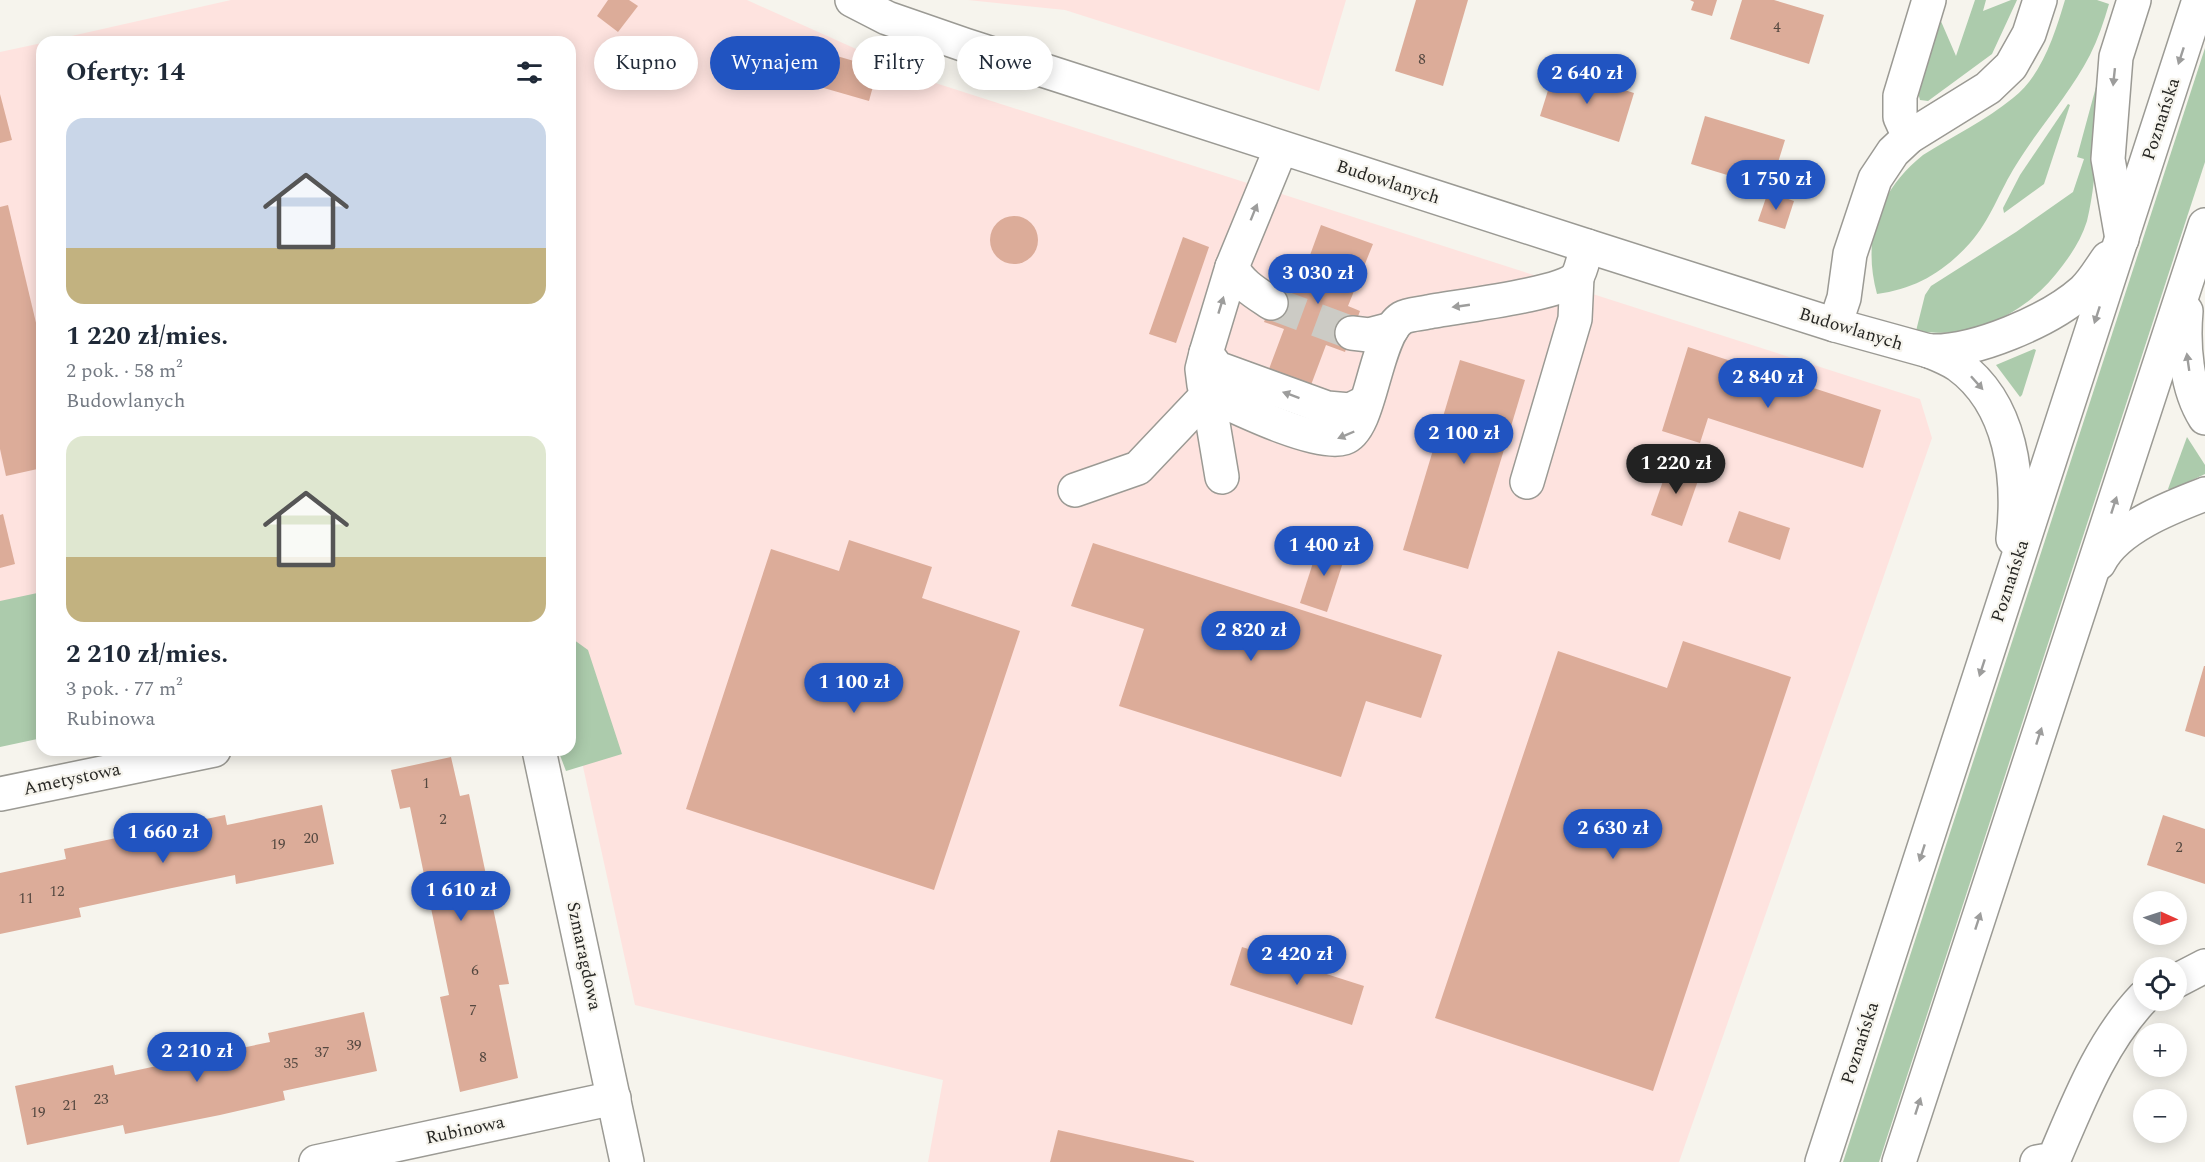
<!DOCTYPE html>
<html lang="pl">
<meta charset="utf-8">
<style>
:root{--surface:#fff;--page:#f2f2f3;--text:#1f2937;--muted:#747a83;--accent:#2154c1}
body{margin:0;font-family:Spectral,serif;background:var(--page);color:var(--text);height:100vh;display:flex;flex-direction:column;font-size:22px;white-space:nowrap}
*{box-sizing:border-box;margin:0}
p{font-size:20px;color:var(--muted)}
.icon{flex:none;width:33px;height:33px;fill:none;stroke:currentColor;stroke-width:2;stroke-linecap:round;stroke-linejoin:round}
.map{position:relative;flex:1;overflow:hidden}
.panel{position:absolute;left:36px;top:36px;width:540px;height:720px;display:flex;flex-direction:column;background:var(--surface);border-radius:18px;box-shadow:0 3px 15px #0003}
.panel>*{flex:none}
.guide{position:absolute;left:594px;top:36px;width:570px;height:54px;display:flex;gap:12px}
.needle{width:39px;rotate:93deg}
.buttons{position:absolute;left:2133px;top:891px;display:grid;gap:12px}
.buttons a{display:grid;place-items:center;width:54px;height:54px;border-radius:50%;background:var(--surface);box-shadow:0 3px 15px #0003;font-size:30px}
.price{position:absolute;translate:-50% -51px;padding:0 14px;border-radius:21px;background:var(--accent);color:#fff;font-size:20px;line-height:39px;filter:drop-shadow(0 2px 3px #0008)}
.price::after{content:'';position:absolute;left:50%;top:36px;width:18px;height:14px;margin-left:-9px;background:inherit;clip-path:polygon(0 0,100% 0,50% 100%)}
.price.active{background:#222;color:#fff}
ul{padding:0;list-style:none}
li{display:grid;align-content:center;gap:12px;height:318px;padding:0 30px}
li span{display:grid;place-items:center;height:186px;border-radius:18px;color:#555}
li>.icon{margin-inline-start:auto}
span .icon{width:108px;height:108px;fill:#fffc;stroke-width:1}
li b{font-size:26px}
h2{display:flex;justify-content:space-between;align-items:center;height:72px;padding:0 30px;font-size:26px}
.chip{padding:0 21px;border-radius:27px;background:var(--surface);box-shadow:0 3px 15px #0003;font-size:21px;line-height:54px}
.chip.active{background:var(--accent);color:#fff}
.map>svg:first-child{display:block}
.industrial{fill:#fee3df}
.green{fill:#accbac}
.building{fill:#dcac99}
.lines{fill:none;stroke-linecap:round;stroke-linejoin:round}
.minor-tunnel{stroke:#cccbc5;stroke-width:33;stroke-dasharray:33 16;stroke-linecap:butt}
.minor-casing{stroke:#9b9a94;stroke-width:36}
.major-casing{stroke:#9b9a94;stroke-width:36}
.minor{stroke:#fff;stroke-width:33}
.major{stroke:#fff;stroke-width:33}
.oneway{fill:#9d9d9c}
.labels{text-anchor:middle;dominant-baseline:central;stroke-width:4.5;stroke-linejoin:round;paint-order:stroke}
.number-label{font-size:15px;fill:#544840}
.street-label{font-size:18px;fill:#262623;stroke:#f6f4ed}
</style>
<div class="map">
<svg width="2205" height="1162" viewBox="0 0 2205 1162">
<rect width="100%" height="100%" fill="#f6f4ed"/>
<!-- industrial -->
<g class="industrial">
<path d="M231 0H747L923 79 1920 399 1932 438 1679 1162H928L943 1080 635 1005 570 707V42H45Z"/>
<path d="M968 0H1346L1319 91 1065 10Z"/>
<path d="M42 43V717L0 726V52Z"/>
</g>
<!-- green -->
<g class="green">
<path d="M1975 0H1986L1983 11 2011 0H2017L1992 54 1928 101 1920 100 1917 89 1940 19 1956 56Z"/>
<path d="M2065 0H2097L2109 4C2104 21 2098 39 2090 55 2070 94 2039 127 2016 165 2000 190 1990 221 1970 243 1944 272 1915 289 1877 294 1862 239 1878 191 1923 155 1952 137 1986 120 2013 98 2042 76 2055 33 2065 0Z"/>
<path d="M2205 48V162L1879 1162H1843Z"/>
<path d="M2103 61C2095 114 2100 169 2087 221 2082 237 2073 252 2063 265 2029 312 1975 340 1916 331L1925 295 1931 286 2016 232 2073 192 2084 159 2077 157Z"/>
<path d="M2068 104 2070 105 2044 184 2004 213 2003 208 2020 175Z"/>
<path d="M2034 349 2036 350 2022 395 2020 397 1996 365Z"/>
<path d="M2187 437 2205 465V474L2173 489H2168Z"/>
<path d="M42 592V738L0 747V601Z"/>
<path d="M570 637 588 650 622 754 566 771 558 750H570Z"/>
</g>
<!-- building -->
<g class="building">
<path d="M608 0H629L638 6 618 32 597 16Z"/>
<path d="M1416 0H1468L1443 86 1395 71Z"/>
<path d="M1690 0H1717L1712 16 1691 10 1694 2Z"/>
<path d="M1742 0H1774L1824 15 1809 64 1730 39Z"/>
<path d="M792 43 878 68 869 101 782 76Z"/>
<path d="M1555 68 1634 93 1619 142 1540 116Z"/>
<path d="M0 94 12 140 0 143Z"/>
<path d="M1705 116 1785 140 1770 188 1691 164Z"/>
<path d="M1768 192 1794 201 1785 229 1758 221Z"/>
<path d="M8 205 42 348V468L6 476 0 449V207Z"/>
<circle cx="1014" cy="240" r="24"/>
<path d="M1321 225 1373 244 1348 306 1360 311 1345 352 1326 345 1311 385 1269 369 1284 329 1264 322 1280 281 1298 288Z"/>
<path d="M1183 237 1209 247 1176 343 1149 334Z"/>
<path d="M1688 347 1881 410 1863 468 1708 418 1700 443 1662 431Z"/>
<path d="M1460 360 1525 380 1468 569 1403 550Z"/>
<path d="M1669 464 1700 475 1682 526 1651 515Z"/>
<path d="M1739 511 1790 528 1780 560 1728 542Z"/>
<path d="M3 514 15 564 0 568V515Z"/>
<path d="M849 540 932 567 922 598 1020 631 934 890 686 809 771 549 839 571Z"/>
<path d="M1320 541 1347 550 1327 612 1300 603Z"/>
<path d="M1093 543 1442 655 1421 718 1366 701 1341 777 1119 706 1144 629 1071 606Z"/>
<path d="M1683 641 1791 677 1653 1091 1435 1018 1558 651 1667 688Z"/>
<path d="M2204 666H2205V737L2185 731Z"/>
<path d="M451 757 460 796 469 794 509 984 499 985 518 1078 460 1092 440 997 449 995 410 807 400 809 391 770Z"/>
<path d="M322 805 334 864 236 884 235 875 172 888 79 908 81 917 0 934V873L66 859 64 849 192 822 225 815 227 825Z"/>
<path d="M2163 815 2205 829V884L2147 865Z"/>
<path d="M1242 947 1364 986 1352 1025 1230 985Z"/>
<path d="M364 1012 377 1071 283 1091 285 1100 220 1115 125 1134 123 1125 27 1145 15 1086 113 1065 115 1075 175 1062 270 1042 268 1033Z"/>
<path d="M1058 1130 1194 1161V1162H1050Z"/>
</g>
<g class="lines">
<!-- minor-tunnel -->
<path class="minor-tunnel" d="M1271 303 1352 333"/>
<!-- minor casing -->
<g class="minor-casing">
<g id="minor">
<path d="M852 0 887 18 965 45 1587 246 1835 325 1929 351"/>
<path d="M1909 137 1900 117V96L1929 0"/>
<path d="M1281 148 1232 267 1206 353 1202 369 1204 385 1208 394C1236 407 1317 447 1344 438 1372 429 1374 335 1402 318 1409 314 1420 314 1428 312 1453 307 1566 294 1577 277 1582 269 1584 255 1587 246"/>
<path d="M2122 239 2108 159 2116 57 2134 0"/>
<path d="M1232 267C1240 284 1256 293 1271 303"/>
<path d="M1835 325 1844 298 1850 254 1875 179 1893 152 1909 137 1988 88 2011 66 2029 34 2040 0"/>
<path d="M1352 333 1369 335 1392 329"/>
<path d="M1206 353 1217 368 1327 408 1350 410 1366 402"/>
<path d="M1208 394 1222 477"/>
<path d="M1527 482 1575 319 1577 277"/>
<path d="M1075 490 1138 468 1208 394"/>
<path d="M539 750 627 1162"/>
<path d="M0 794 214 750"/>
<path d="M2176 981 2205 966"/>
<path d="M316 1162 614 1098"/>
<path d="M2037 1162 2054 1159C2078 1103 2101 1042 2144 997"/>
</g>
</g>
<!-- major casing -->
<g class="major-casing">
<g id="major">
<path d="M2186 311C2183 345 2186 388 2205 418"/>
<path d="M1929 351C1939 355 1949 359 1958 365 2012 404 2020 478 2013 539"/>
<path d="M1929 351C1974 353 2049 321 2083 291 2093 282 2100 269 2108 258"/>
<path d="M2099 563C2116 528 2171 507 2205 494"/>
<path d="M1822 1162 2199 0"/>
<path d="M1899 1162 2205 225"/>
</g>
</g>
<!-- minor -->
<use href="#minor" class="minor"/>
<!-- major -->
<use href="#major" class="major"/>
</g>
<!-- one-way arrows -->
<defs><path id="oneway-solid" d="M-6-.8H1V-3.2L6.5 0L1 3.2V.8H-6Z" transform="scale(1.5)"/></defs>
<g class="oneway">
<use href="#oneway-solid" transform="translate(2181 56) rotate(108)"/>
<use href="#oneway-solid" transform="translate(2114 77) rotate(96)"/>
<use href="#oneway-solid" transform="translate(1254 212) rotate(-68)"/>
<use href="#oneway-solid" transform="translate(1221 305) rotate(-73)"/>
<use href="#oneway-solid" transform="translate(1461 306) rotate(172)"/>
<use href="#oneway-solid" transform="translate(2097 315) rotate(108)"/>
<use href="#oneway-solid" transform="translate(2188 362) rotate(-98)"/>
<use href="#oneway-solid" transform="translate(1977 383) rotate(48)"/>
<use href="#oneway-solid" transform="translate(1291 395) rotate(-160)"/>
<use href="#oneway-solid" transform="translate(1346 435) rotate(157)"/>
<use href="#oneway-solid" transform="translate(2114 505) rotate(-72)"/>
<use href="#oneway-solid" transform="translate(1982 668) rotate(108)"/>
<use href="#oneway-solid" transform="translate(2039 736) rotate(-72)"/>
<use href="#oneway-solid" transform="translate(1922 853) rotate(108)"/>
<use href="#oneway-solid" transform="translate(1978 921) rotate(-72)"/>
<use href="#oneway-solid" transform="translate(1918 1106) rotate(-72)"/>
</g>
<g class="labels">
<!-- number labels -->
<g class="number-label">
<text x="1777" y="27">4</text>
<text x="1422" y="59">8</text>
<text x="426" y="783">1</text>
<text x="443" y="819">2</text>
<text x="311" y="838">20</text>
<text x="278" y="844">19</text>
<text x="2179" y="847">2</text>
<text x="57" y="891">12</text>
<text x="26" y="898">11</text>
<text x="475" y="970">6</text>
<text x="473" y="1010">7</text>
<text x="354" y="1045">39</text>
<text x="322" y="1052">37</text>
<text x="483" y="1057">8</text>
<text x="291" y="1063">35</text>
<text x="101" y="1099">23</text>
<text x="70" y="1105">21</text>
<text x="38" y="1112">19</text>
</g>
<!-- street labels -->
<g class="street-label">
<text transform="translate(2161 119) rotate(-72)">Poznańska</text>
<text transform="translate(1388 182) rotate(18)">Budowlanych</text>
<text transform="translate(1851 329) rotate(17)">Budowlanych</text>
<text transform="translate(2010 581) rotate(-72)">Poznańska</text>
<text transform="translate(72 779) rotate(-12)">Ametystowa</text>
<text transform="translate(584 956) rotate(78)">Szmaragdowa</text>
<text transform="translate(1860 1043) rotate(-72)">Poznańska</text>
<text transform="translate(465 1130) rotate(-12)">Rubinowa</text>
</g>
</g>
</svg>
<div class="buttons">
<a><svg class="needle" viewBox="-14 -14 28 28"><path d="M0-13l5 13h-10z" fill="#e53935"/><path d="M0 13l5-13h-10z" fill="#747a83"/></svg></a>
<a><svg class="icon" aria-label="locate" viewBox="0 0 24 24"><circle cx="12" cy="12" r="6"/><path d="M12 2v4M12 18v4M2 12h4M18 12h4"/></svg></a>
<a>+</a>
<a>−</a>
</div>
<b class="price" style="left:1587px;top:105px">2 640 zł</b>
<b class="price" style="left:1776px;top:211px">1 750 zł</b>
<b class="price" style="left:1318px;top:305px">3 030 zł</b>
<b class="price" style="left:1768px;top:409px">2 840 zł</b>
<b class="price" style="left:1464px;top:465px">2 100 zł</b>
<b class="price active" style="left:1676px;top:495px">1 220 zł</b>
<b class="price" style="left:1324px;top:577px">1 400 zł</b>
<b class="price" style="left:1251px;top:662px">2 820 zł</b>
<b class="price" style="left:854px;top:714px">1 100 zł</b>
<b class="price" style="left:1613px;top:860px">2 630 zł</b>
<b class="price" style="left:163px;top:864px">1 660 zł</b>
<b class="price" style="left:461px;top:922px">1 610 zł</b>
<b class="price" style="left:1297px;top:986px">2 420 zł</b>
<b class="price" style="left:197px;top:1083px">2 210 zł</b>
<div class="guide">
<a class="chip">Kupno</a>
<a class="chip active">Wynajem</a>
<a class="chip">Filtry</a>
<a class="chip">Nowe</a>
</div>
<section class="panel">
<h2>Oferty: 14<svg class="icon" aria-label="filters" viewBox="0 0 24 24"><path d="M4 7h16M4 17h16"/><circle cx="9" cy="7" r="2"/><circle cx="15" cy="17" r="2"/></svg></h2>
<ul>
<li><span style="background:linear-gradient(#c9d6e8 70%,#c2b280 0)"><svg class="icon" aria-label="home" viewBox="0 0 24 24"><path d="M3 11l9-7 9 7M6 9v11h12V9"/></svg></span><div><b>1 220 zł/mies.</b><p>2 pok. · 58 m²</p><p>Budowlanych</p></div></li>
<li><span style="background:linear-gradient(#dfe7d0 65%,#c2b280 0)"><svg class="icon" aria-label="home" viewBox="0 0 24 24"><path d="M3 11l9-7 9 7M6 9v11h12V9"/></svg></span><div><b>2 210 zł/mies.</b><p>3 pok. · 77 m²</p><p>Rubinowa</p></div></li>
</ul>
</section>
</div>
